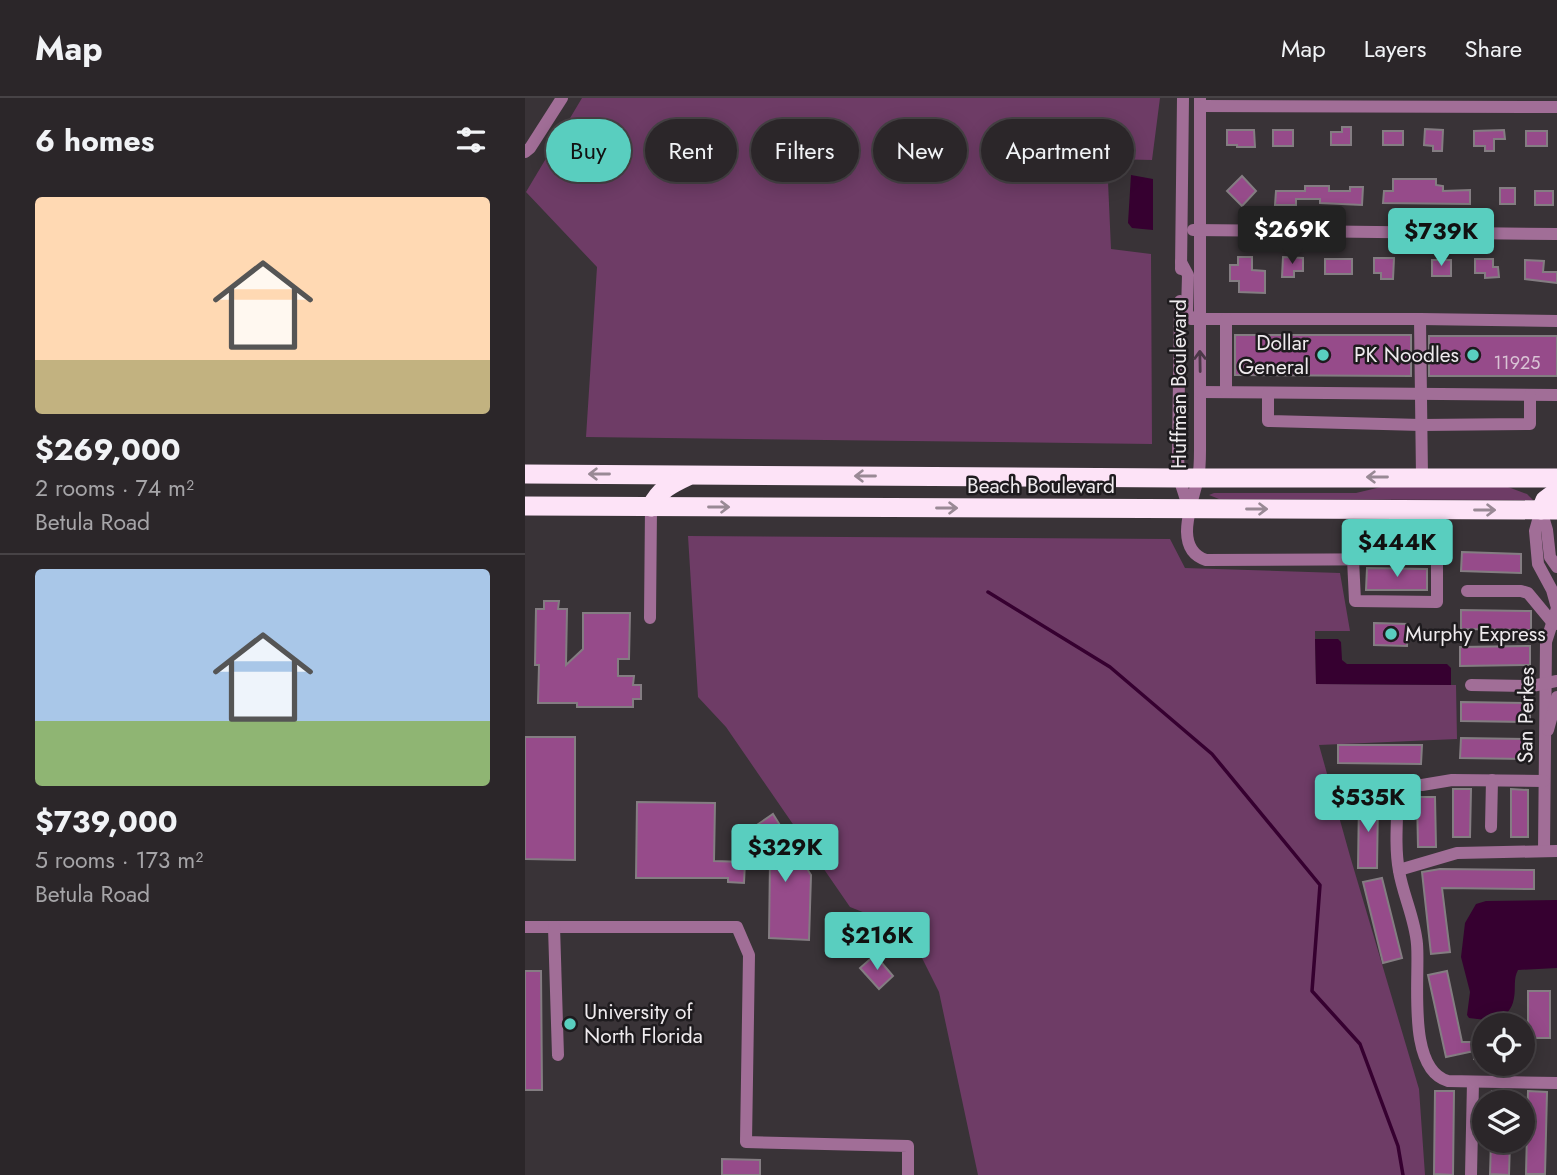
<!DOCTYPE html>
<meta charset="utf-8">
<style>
:root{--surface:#2b2629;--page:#373235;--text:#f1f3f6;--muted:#a6a5a8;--line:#474346;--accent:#59cebf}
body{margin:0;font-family:Jost,sans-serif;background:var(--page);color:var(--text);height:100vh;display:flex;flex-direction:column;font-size:26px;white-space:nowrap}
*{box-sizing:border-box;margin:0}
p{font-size:23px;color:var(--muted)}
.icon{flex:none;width:38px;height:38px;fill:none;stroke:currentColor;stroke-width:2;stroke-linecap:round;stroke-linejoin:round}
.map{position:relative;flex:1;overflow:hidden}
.panel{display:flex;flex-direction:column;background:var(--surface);width:525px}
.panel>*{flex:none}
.guide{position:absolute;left:21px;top:21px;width:665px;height:63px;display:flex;gap:14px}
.fabs{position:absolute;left:947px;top:915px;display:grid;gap:14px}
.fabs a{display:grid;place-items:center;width:63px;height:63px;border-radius:50%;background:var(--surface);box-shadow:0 4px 18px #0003,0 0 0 2px var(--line);font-size:35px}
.price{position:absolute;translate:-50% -60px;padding:0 16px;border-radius:7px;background:var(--accent);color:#111;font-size:23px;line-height:46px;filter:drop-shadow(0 2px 4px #0008)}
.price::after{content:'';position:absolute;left:50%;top:42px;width:21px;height:16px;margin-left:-10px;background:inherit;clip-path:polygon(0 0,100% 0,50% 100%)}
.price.current{background:#222;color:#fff}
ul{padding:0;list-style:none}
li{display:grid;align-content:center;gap:14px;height:371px;padding:0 35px}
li+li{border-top:2px solid var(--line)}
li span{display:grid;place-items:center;height:217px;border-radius:7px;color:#555}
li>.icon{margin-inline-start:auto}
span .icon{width:126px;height:126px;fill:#fffc;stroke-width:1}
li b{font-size:30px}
h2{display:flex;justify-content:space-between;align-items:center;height:84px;padding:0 35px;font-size:30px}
.pill{padding:0 24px;border-radius:32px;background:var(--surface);box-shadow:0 4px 18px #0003,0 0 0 2px var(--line);font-size:24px;line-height:63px}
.pill.current{background:var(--accent);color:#111}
header{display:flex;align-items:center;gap:42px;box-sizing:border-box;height:98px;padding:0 35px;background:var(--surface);border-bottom:2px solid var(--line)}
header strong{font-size:33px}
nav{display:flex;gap:38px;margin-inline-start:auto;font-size:24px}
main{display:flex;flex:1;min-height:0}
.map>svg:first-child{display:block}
.green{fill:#6e3c66}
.water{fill:#360030}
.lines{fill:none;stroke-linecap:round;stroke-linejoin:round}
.stream{stroke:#360030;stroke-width:3.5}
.building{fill:#964b8a;stroke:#847d82;stroke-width:2}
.minor{stroke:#a16e97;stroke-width:12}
.highway{stroke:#fde3f7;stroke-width:19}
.oneway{stroke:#4c3848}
.oneway2{stroke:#998995}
.poi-dot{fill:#59cebf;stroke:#1e1b1e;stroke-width:2.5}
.labels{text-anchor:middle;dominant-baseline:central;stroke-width:5;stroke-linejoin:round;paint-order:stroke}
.number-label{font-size:18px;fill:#d9c3d5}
.poi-label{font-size:21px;fill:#efebee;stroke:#1e1b1e;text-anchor:end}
.street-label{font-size:21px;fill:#efebee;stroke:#1e1b1e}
</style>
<header>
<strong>Map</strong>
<nav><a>Map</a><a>Layers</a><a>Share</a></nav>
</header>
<main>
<section class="panel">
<h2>6 homes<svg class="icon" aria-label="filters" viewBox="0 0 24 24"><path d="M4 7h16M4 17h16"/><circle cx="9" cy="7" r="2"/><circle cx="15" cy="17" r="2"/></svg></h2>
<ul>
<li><span style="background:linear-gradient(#ffd9b3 75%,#c2b280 0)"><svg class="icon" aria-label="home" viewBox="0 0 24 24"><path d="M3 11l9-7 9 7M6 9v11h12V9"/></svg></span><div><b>$269,000</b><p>2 rooms · 74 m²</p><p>Betula Road</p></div></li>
<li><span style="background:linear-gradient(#a9c7e8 70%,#8fb573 0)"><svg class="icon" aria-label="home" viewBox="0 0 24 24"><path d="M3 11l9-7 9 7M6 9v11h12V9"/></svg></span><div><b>$739,000</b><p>5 rooms · 173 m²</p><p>Betula Road</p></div></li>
</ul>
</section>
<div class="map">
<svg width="1032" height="1077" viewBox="0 0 1032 1077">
<rect width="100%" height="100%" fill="#393337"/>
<!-- green -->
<g class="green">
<path d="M57 0H635L627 62 582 61 586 151 626 156 627 346 61 339 72 169 1 94Z"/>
<path d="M856 389H983L1002 396 1008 402 694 401 684 397 689 395H831Z"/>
<path d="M163 438 645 441 660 470 815 475 825 533H790L791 586 931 587 932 641 794 647 825 758 894 991 900 1077H453L414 894 383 832 325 809 201 629 173 599Z"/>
</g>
<!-- water -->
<g class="water">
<path d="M606 77 628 81V132L607 130 603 125Z"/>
<path d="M790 541H813L816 544 817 562 822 566H922L926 570V587L791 586Z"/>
<path d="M1032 802V870L993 872C988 881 991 890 989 900 985 924 964 923 944 920L942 917 945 894 936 859 940 825 951 806 961 803Z"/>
</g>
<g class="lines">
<!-- stream -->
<path class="stream" d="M463 494 585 569 687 656 795 787 787 893 835 946 873 1048 878 1077"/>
</g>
<!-- building -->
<g class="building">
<path d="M817 29H826V47H806V34H817Z"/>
<path d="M900 31 918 32 917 53H908V48L899 47Z"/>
<path d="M702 32H729L730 49H712V47H702Z"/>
<rect x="748" y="32" width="20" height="16"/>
<path d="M979 32 980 41H969V53H960V48H949V33Z"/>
<rect x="858" y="33" width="20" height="14"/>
<rect x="1001" y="33" width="21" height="15"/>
<path d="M717 78 731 93 717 108 702 93Z"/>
<path d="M868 81H911V87L918 88V93L945 92V106L858 105 859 93H868Z"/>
<path d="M780 88H804V93H825V89H838L837 107 795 105V101H771V107H750L751 93H780Z"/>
<rect x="975" y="90" width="15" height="16"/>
<rect x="1010" y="93" width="18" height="14"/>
<path d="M713 159H727V172L740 173V195L714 194V183H705V167H713Z"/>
<path d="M758 159 778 160V173H769V179H757Z"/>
<path d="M849 160H869L868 181H856V175H849Z"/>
<rect x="800" y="161" width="27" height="15"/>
<path d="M950 161H968V169H973L974 179 960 180V175H950Z"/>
<rect x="907" y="162" width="19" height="16"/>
<path d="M1000 162 1019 163 1018 174H1032V185L1000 181Z"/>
<path d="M710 237H886V278L710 277Z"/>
<rect x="904" y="238" width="128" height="40"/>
<path d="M937 454 996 456V475L936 473Z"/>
<path d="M842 470 902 471V492H841Z"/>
<path d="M19 503H34L33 511H42L41 567 58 551V515H105L104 561H93V578H109L108 587H116V601H108V609H52V605H13L14 567H10L11 511H19Z"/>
<path d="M936 512 1006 513V532L936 531Z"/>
<path d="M849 525 883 526 882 548 849 547Z"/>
<path d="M1005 548V567L935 568V549Z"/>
<path d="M936 604 1005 605V624L936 623Z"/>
<path d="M0 639H50V762L0 761Z"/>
<path d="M936 640 1005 641V661L935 660Z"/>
<path d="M813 647H897L896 666 813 665Z"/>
<path d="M928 691H946L945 739H928Z"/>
<path d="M986 691 1003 692V739H986Z"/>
<path d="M892 699H910L911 749H893Z"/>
<path d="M834 702 853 703 852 770H833Z"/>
<path d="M112 704 190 705 189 763 220 764 219 785 203 784V780H111Z"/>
<path d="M248 716 286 777 284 842 244 840 245 762 226 731Z"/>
<path d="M915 771 1009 772V791L917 790 925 854 906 856 897 774Z"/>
<path d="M857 780 877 860 858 865 838 784Z"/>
<path d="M350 857 368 878 354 891 335 870Z"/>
<path d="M0 873H16L17 992H0Z"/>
<path d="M922 873 937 944H959V962L949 961V953L921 959 903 877Z"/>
<rect x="1003" y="893" width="22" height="47"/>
<path d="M910 993H929L928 1077 909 1076Z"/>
<rect x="967" y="993" width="19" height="11"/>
<path d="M1003 993 1022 994 1020 1076H1001Z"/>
<path d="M966 1043H985L984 1077 965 1076Z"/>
<path d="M197 1061 235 1062V1077H197Z"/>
</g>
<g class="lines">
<!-- minor -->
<g class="minor">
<path d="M675 0V352C675 361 675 371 673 380 668 404 647 451 681 462L912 461 910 412"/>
<path d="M676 8 1032 9"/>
<path d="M0 54 5 50 37 0"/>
<path d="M668 132 1032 136"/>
<path d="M656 164 663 177 662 214 666 221H895L897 379"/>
<path d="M656 171 658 0"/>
<path d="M655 203 653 356 654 380 664 411"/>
<path d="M895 221 1032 223"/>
<path d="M675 294 1032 297"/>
<path d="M701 294V221"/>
<path d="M743 295V323L896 327 1005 326V297"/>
<path d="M1016 412 1010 433 1013 466 1027 492 1032 510 1021 544 1019 752"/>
<path d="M1016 412 1022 432 1025 459 1032 469"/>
<path d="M828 461 830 503 912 504V461"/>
<path d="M942 493H996L1003 495 1027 524 1032 526"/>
<path d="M125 520 126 409"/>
<path d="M946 587 1007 588 1032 583"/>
<path d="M1023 632 1032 599"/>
<path d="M827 686 897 687 927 682 1019 683"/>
<path d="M873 687C873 715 869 746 874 773 878 797 890 821 892 846 895 880 881 971 923 983L1032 985"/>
<path d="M966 729 967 682"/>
<path d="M874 772 932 755 1032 753"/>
<path d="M0 829H212L224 857 221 1044 383 1048V1077"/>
<path d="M29 829 33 957"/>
<path d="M946 1077 948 984"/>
</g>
<!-- highway -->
<g class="highway">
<path d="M0 376 654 380H1032"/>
<path d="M0 408 1032 412"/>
<path d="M126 409C135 391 146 386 163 378"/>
<path d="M1016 412 1020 402 1032 393"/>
</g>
</g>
<!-- one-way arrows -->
<defs><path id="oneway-shaft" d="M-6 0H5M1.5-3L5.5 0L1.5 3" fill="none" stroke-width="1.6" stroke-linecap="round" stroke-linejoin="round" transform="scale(1.75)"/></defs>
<use class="oneway" href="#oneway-shaft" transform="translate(675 263) rotate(-91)"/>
<g class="oneway2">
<use href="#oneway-shaft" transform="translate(74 376) rotate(-180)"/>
<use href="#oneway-shaft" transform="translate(340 378) rotate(-180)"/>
<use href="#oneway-shaft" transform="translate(852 379) rotate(180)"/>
<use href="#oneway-shaft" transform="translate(194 409)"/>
<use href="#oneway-shaft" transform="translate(422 410)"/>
<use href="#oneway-shaft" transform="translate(732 411)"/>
<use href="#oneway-shaft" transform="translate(960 412)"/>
</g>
<!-- markers -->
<g class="poi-dot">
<circle cx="798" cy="257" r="7"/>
<circle cx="948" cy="257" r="7"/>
<circle cx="866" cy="536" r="7"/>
<circle cx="45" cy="926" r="7"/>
</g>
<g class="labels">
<!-- number labels -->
<g class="number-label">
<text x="992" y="265">11925</text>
</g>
<!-- poi labels -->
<g class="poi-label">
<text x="784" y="245">Dollar<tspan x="784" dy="24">General</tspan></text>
<text x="934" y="257">PK Noodles</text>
<text x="880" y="536" text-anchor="start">Murphy Express</text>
<text x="59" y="914" text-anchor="start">University of<tspan x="59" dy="24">North Florida</tspan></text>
</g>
<!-- street labels -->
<g class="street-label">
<text transform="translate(654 286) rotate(-90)">Huffman Boulevard</text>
<text x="516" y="388">Beach Boulevard</text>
<text transform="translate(1001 617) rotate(-89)">San Perkes</text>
</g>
</g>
</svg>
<div class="fabs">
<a><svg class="icon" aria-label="locate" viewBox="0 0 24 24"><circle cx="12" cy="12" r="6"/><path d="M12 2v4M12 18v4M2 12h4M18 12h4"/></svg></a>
<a><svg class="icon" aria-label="layers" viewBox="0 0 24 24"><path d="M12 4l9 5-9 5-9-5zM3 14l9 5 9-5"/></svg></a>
</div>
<b class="price current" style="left:767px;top:168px">$269K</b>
<b class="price" style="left:916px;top:170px">$739K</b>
<b class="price" style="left:872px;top:481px">$444K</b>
<b class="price" style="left:843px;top:736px">$535K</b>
<b class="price" style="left:260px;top:786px">$329K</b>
<b class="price" style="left:352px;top:874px">$216K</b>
<div class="guide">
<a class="pill current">Buy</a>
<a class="pill">Rent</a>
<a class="pill">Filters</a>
<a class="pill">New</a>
<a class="pill">Apartment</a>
</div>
</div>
</main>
